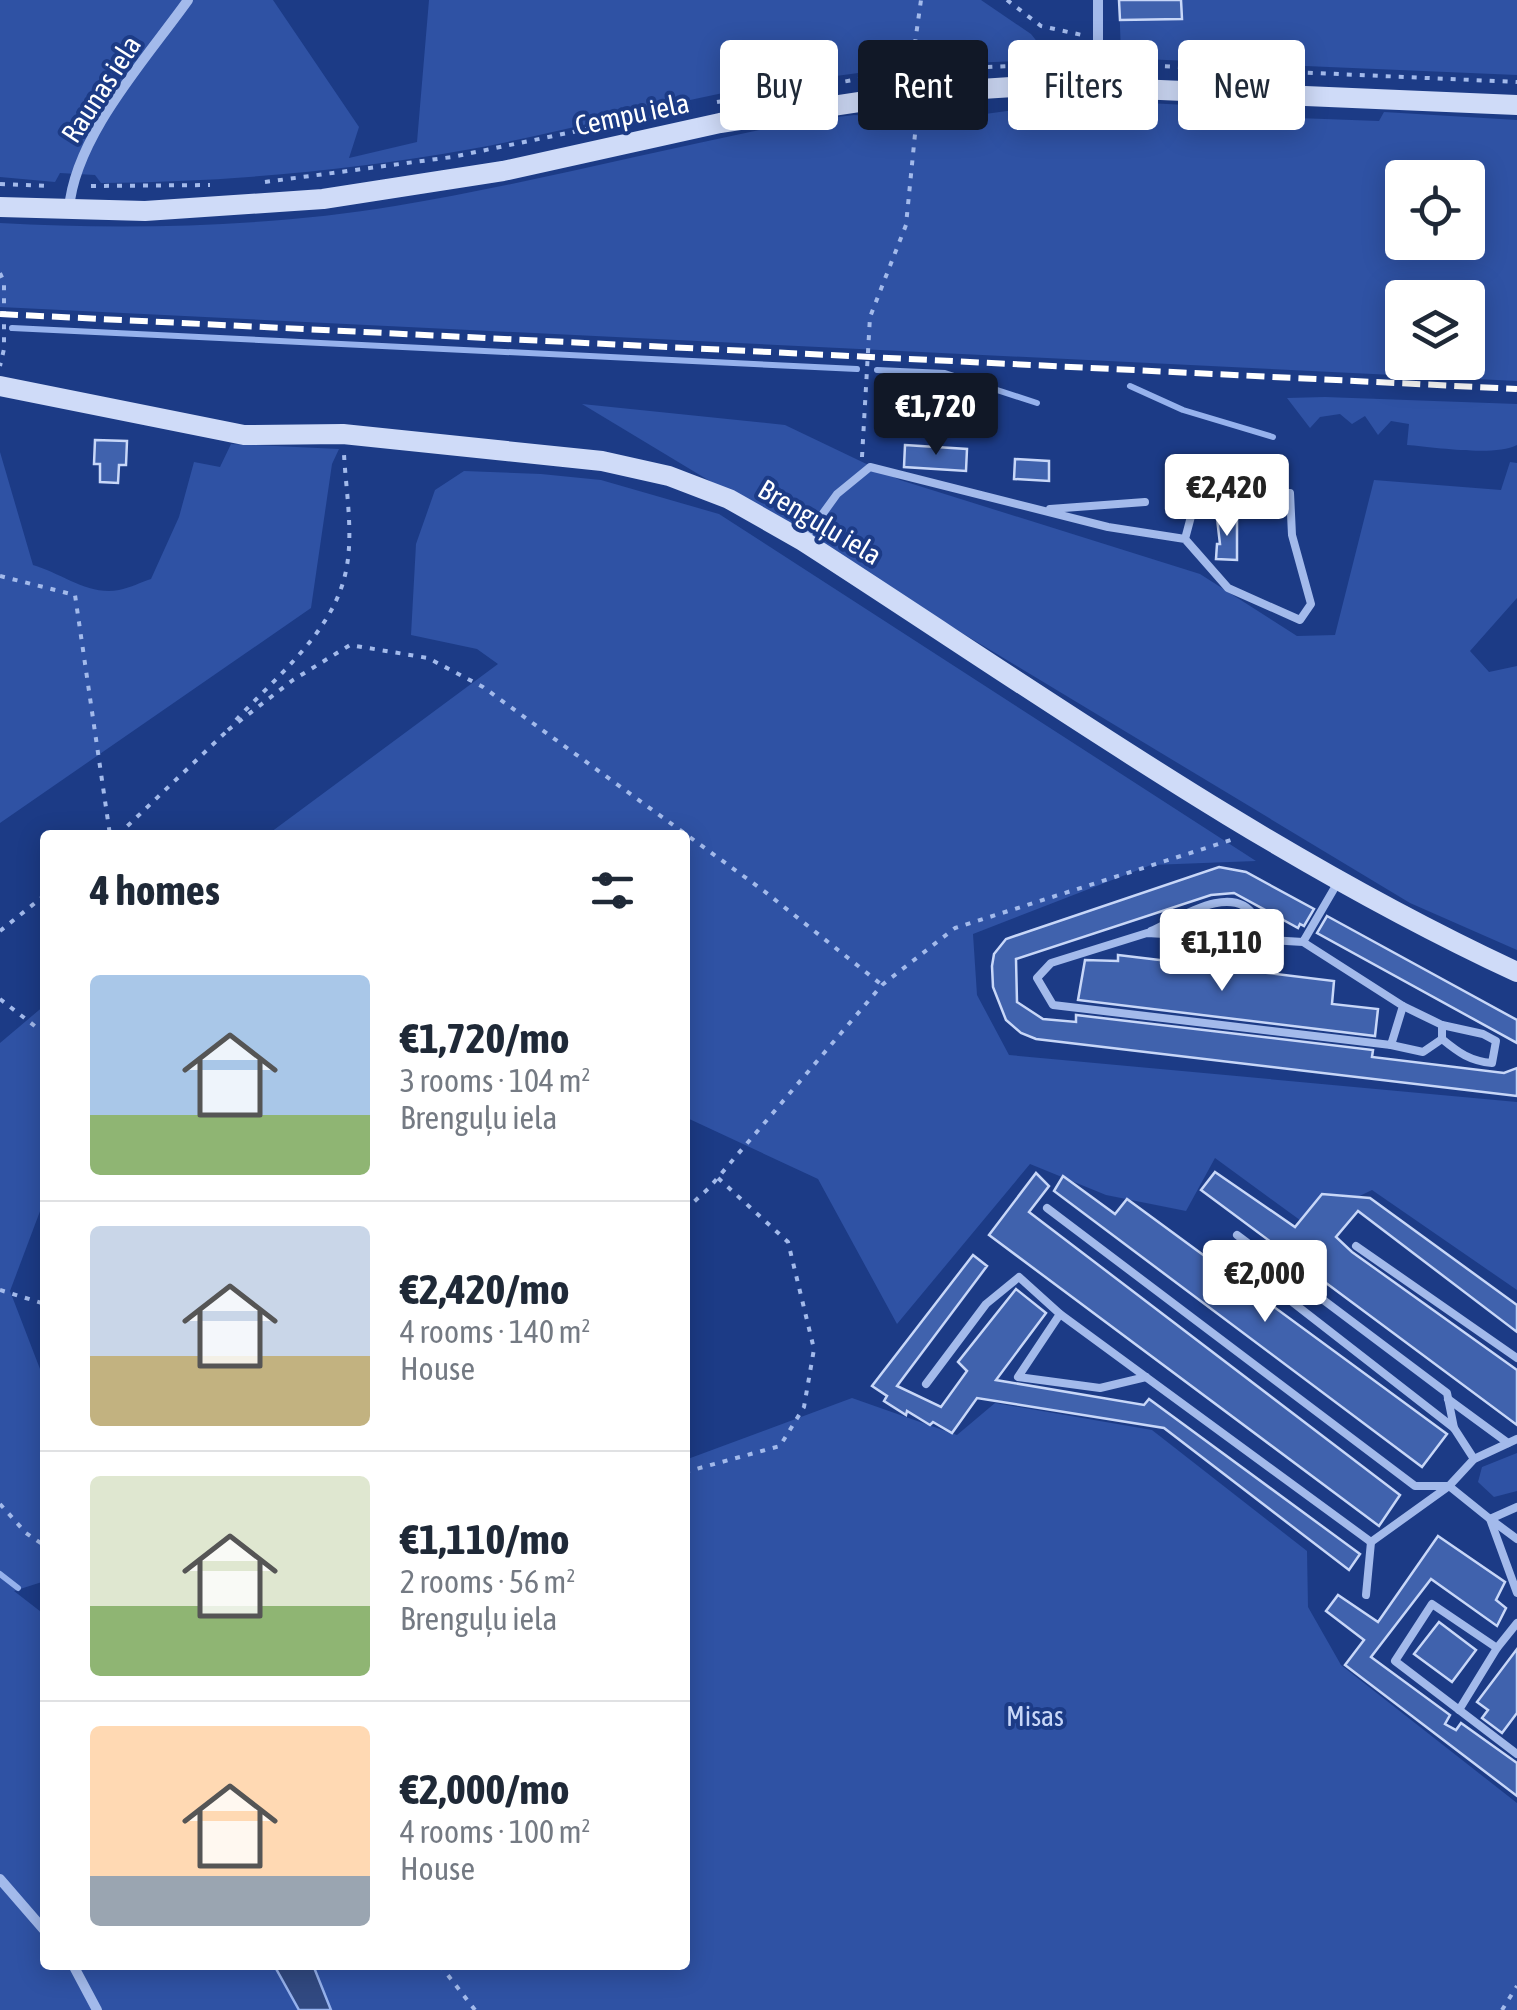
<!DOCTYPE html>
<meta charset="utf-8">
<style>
:root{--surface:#fff;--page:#f2f2f3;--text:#1f2937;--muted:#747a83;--line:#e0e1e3;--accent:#111827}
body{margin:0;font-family:"Asap Condensed",sans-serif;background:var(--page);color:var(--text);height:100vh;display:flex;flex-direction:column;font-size:38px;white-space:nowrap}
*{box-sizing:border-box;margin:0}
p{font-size:32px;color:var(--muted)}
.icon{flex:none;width:55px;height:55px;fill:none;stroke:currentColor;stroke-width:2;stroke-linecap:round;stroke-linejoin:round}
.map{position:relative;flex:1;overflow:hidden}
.details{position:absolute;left:40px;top:830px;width:650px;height:1140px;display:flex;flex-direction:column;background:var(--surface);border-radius:10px;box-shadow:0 5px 25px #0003}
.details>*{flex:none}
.hud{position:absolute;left:720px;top:40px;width:645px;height:90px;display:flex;gap:20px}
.buttons{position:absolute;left:1385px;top:160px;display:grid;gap:20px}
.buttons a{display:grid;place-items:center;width:100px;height:100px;border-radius:10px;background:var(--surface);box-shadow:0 5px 25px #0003;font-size:50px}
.price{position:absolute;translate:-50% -85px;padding:0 22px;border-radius:10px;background:#fff;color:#222;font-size:32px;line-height:65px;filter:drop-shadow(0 2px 5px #0008)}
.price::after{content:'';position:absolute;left:50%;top:60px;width:30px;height:22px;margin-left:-15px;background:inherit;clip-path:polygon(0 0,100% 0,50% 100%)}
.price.current{background:var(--accent);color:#fff}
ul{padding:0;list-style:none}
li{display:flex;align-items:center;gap:30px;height:250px;padding:0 50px}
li+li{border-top:2px solid var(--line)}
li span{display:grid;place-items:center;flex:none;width:280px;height:200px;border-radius:10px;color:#555}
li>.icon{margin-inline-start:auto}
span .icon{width:120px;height:120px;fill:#fffc;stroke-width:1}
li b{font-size:42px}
h2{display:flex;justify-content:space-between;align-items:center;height:120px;padding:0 50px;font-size:42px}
.chip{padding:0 35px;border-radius:10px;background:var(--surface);box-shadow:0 5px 25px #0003;font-size:35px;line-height:90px}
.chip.current{background:var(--accent);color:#fff}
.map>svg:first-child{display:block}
.green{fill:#2f52a4;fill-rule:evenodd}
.water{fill:#314981;stroke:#96b2ed;stroke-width:2.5}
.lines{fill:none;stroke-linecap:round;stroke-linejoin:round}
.stream{stroke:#96b2ed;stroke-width:6}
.building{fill:#4062ad;stroke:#c8d7f8;stroke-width:2.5}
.path{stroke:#a3baeb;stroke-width:4;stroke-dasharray:5 8;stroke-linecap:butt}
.lane{stroke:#a3baeb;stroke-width:8}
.street{stroke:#a3baeb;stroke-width:10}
.secondary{stroke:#cfdbf8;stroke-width:20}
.rail{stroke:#fff;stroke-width:6;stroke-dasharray:18 8;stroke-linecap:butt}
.labels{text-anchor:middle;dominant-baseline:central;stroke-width:8;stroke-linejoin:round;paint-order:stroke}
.street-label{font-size:28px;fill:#fff;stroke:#1c3b86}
.park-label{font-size:28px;fill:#c8d7f8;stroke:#1c3b86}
</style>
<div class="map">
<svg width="1517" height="2010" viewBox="0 0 1517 2010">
<rect width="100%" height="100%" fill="#1c3b86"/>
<!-- green -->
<g class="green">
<path d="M0 0H273L359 127 349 158 417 142 429 0H981L1031 34 1047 54 1088 55 1087 58 922 65 917 53 909 55 910 64C848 77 784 80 723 93 638 110 555 134 471 149 348 171 225 182 101 183L95 175 60 173 55 182 0 177Z"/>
<path d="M1119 0H1517V75L1119 58 1112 55 1121 54Z"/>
<path d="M1088 100 1207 106 1244 116 1379 121 1384 112 1517 120V381L0 307V223C127 230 269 227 395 206 532 183 667 148 804 121L854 115 941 120ZM1402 178H1468V242H1402ZM1402 298H1468V362H1402Z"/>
<path d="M1325 397 1517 404V445C1494 457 1435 447 1407 445L1409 424 1391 421 1378 435 1365 416 1352 424 1340 414 1320 417 1310 428 1287 398Z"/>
<path d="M582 404 785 425 900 480 1200 574 1297 636 1335 635 1374 480 1501 490 1510 462 1517 463V598L1470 651 1489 672 1517 666V950L1410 903Z"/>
<path d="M231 444 339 449 332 464 311 608 0 823V452L33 565C61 573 89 596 119 590 130 588 141 582 151 579L179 517 194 462 220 467Z"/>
<path d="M464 471 541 474 601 480 719 514 1256 861 1151 865 973 934 977 995 1009 1055 1517 1102V1290L1372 1190 1304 1223 1215 1158 1186 1211 1106 1195 1030 1164 897 1324 818 1179 685 1117V835H267L498 664 477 649 411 635 416 544 435 490Z"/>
<path d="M45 1005V1198L10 1291 45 1382V1581L14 1591 45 1615V1965H274L299 2010H0V1043Z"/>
<path d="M852 1398 957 1435 995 1403 1152 1430 1307 1551 1308 1607 1341 1665 1517 1803V2010H331L313 1965H685V1460Z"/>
<path d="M1517 1453V1491L1494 1497 1478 1482 1482 1467Z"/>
</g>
<!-- water -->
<path class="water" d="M274 1965H313L331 2010H299Z"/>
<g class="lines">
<!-- stream -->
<g class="stream">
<path d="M12 328 857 369"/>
<path d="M877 370 945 373 1037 403"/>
<path d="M1130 386 1183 410 1273 437"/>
<path d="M0 1574 18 1588"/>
</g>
</g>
<!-- building -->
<g class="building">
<path d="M1119 0H1181L1182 19 1120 20Z"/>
<path d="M95 440 127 441 126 465H119L118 483 100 482V464H94Z"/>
<path d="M905 445 967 449 966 471 904 467Z"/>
<path d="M1015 459 1049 461V481L1014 479Z"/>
<path d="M1237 516V560L1216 559 1217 544H1220L1217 518Z"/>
<path d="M1219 867 1246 872 1314 909 1304 926 1300 924 1298 928 1234 893 1211 895 1016 959 1017 1002 1043 1019 1076 1022V1015L1373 1050 1372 1057 1504 1073 1517 1068V1096L1036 1039 1021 1033 1006 1020 993 987 992 966 994 954 1006 939Z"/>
<path d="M1327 916 1517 1020V1043L1317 933Z"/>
<path d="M1118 955 1334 981 1332 1004 1378 1009 1375 1036 1078 1000 1085 960 1118 961Z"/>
<path d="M1215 1172 1295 1227 1322 1194 1370 1198 1517 1305V1332L1358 1211 1336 1237 1352 1252 1517 1370V1425L1201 1190Z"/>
<path d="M1036 1173 1049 1186 1029 1212 1400 1495 1379 1526 989 1235Z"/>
<path d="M1063 1176 1115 1214 1127 1199 1447 1434 1422 1467 1054 1191Z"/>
<path d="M973 1255 987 1266 897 1386 941 1407 967 1371 958 1362 1016 1289 1046 1313 996 1380 1144 1405 1149 1399 1360 1554 1349 1570 1164 1428 977 1398 952 1433 933 1422 930 1425 907 1411 906 1415 884 1401 887 1396 872 1386Z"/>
<path d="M1438 1536 1505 1582 1496 1600 1506 1608 1497 1626 1431 1579 1371 1657 1450 1715 1445 1724 1456 1730 1461 1723 1517 1763V1796L1345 1665 1364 1640 1326 1611 1338 1595 1378 1622Z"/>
<path d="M1439 1622 1476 1650 1452 1682 1414 1654Z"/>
<path d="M1517 1649V1713L1502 1733 1482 1718 1488 1710 1477 1702Z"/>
</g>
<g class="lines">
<!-- path -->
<g class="path">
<path d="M1007 0 1041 26 1082 35"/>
<path d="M1113 64 1517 82"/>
<path d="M916 70 914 50 921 0"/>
<path d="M717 102 916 70 1080 63"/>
<path d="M265 182 452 157 688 108"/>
<path d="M0 184 49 186"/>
<path d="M91 186 210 185"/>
<path d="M0 273 4 282V349L0 366"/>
<path d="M862 457 870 317 906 225 917 114"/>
<path d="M0 576 75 595 110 835"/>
<path d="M236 720C275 678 329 635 344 579 355 540 346 493 344 454"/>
<path d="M228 730 293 680 350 645 428 658 483 687 764 891 882 985"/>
<path d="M118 835 227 731"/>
<path d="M0 931 45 895"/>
<path d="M0 999 45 1034"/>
<path d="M685 1210 709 1188 882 985 955 928 1231 840"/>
<path d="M0 1290 45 1304"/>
<path d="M685 1472 780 1446 804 1407 814 1349 788 1242 718 1178"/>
<path d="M0 1504 26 1533 45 1546"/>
<path d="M440 1965 475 2010"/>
<path d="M1502 2010 1517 1986"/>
</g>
<!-- lane -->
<g class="lane">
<path d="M1050 509 1145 502"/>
<path d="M803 541 837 494 870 467 1108 527 1185 539 1197 494 1290 493 1292 535 1311 604 1300 620 1228 588 1185 539"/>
<path d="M1151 931C1178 919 1233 881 1255 917 1259 923 1261 932 1264 940"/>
<path d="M1303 942 1403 1006 1391 1045 1053 1005 1037 978 1051 963 1147 933 1303 942 1338 882"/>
<path d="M1442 1025 1483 1034 1496 1041 1492 1063C1470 1061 1459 1053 1442 1039"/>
<path d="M1391 1045 1423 1052 1442 1039V1025L1403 1006"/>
<path d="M1237 1235 1447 1393 1454 1428"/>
<path d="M1356 1246 1517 1358"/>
<path d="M1228 1252 1454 1428 1474 1459"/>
<path d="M1060 1314 1018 1377 1100 1388 1146 1377"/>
<path d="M926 1384 986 1304 1019 1277 1060 1314 1371 1542 1449 1486H1415L1047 1208"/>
<path d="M1448 1399 1508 1443"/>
<path d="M1517 1439 1474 1459 1449 1486 1490 1519 1517 1593"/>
<path d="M1517 1507 1490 1519 1517 1539"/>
<path d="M1366 1595 1371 1542"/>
<path d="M1517 1623 1497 1648 1432 1604 1395 1661 1517 1754"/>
<path d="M1459 1710 1497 1648"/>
</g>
<!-- street -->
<g class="street">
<path d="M1098 0V86"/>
<path d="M69 209C75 136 146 59 188 0"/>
<path d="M0 1879 45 1931"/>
<path d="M73 1965 97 2010"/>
</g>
<!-- secondary -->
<g class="secondary">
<path d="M0 207 145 211 323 199 503 171 720 123 919 93 1043 85 1517 105"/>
<path d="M0 386 244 435 343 434 602 461 669 476 729 499 803 541C1036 691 1265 855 1517 972"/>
</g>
<!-- rail -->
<path class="rail" d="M0 314 1517 389"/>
</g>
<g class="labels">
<!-- street labels -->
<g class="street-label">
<text transform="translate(101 89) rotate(-57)">Raunas iela</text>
<text transform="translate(632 114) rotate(-12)">Cempu iela</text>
<text transform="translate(820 522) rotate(31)">Brenguļu iela</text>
</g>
<!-- park labels -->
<g class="park-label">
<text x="1035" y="1716">Misas</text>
</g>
</g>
</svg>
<div class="buttons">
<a><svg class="icon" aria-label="locate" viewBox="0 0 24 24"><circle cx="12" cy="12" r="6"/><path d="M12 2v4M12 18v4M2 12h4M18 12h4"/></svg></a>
<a><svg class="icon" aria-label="layers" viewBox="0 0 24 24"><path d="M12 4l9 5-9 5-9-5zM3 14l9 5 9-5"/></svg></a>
</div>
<b class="price current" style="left:936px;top:458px">€1,720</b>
<b class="price" style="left:1227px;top:539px">€2,420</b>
<b class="price" style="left:1222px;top:994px">€1,110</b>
<b class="price" style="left:1265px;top:1325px">€2,000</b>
<div class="hud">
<a class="chip">Buy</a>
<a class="chip current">Rent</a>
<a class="chip">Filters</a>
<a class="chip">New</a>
</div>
<section class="details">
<h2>4 homes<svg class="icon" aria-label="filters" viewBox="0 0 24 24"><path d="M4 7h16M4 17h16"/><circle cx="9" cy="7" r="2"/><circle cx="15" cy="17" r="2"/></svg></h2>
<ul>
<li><span style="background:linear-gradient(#a9c7e8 70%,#8fb573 0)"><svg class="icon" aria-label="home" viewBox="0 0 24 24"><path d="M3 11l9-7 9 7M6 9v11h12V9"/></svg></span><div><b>€1,720/mo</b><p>3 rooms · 104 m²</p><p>Brenguļu iela</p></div></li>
<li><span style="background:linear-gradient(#c9d6e8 65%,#c2b280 0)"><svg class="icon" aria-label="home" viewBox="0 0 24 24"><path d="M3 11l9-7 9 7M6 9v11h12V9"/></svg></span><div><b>€2,420/mo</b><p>4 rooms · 140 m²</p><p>House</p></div></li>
<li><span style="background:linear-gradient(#dfe7d0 65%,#8fb573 0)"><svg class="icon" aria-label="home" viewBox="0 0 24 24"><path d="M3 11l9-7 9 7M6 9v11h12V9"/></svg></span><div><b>€1,110/mo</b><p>2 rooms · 56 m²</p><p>Brenguļu iela</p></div></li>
<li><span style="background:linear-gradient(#ffd9b3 75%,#9aa5b1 0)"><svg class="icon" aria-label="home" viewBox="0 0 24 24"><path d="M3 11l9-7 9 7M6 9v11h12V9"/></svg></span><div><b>€2,000/mo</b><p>4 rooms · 100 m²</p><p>House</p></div></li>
</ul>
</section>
</div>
